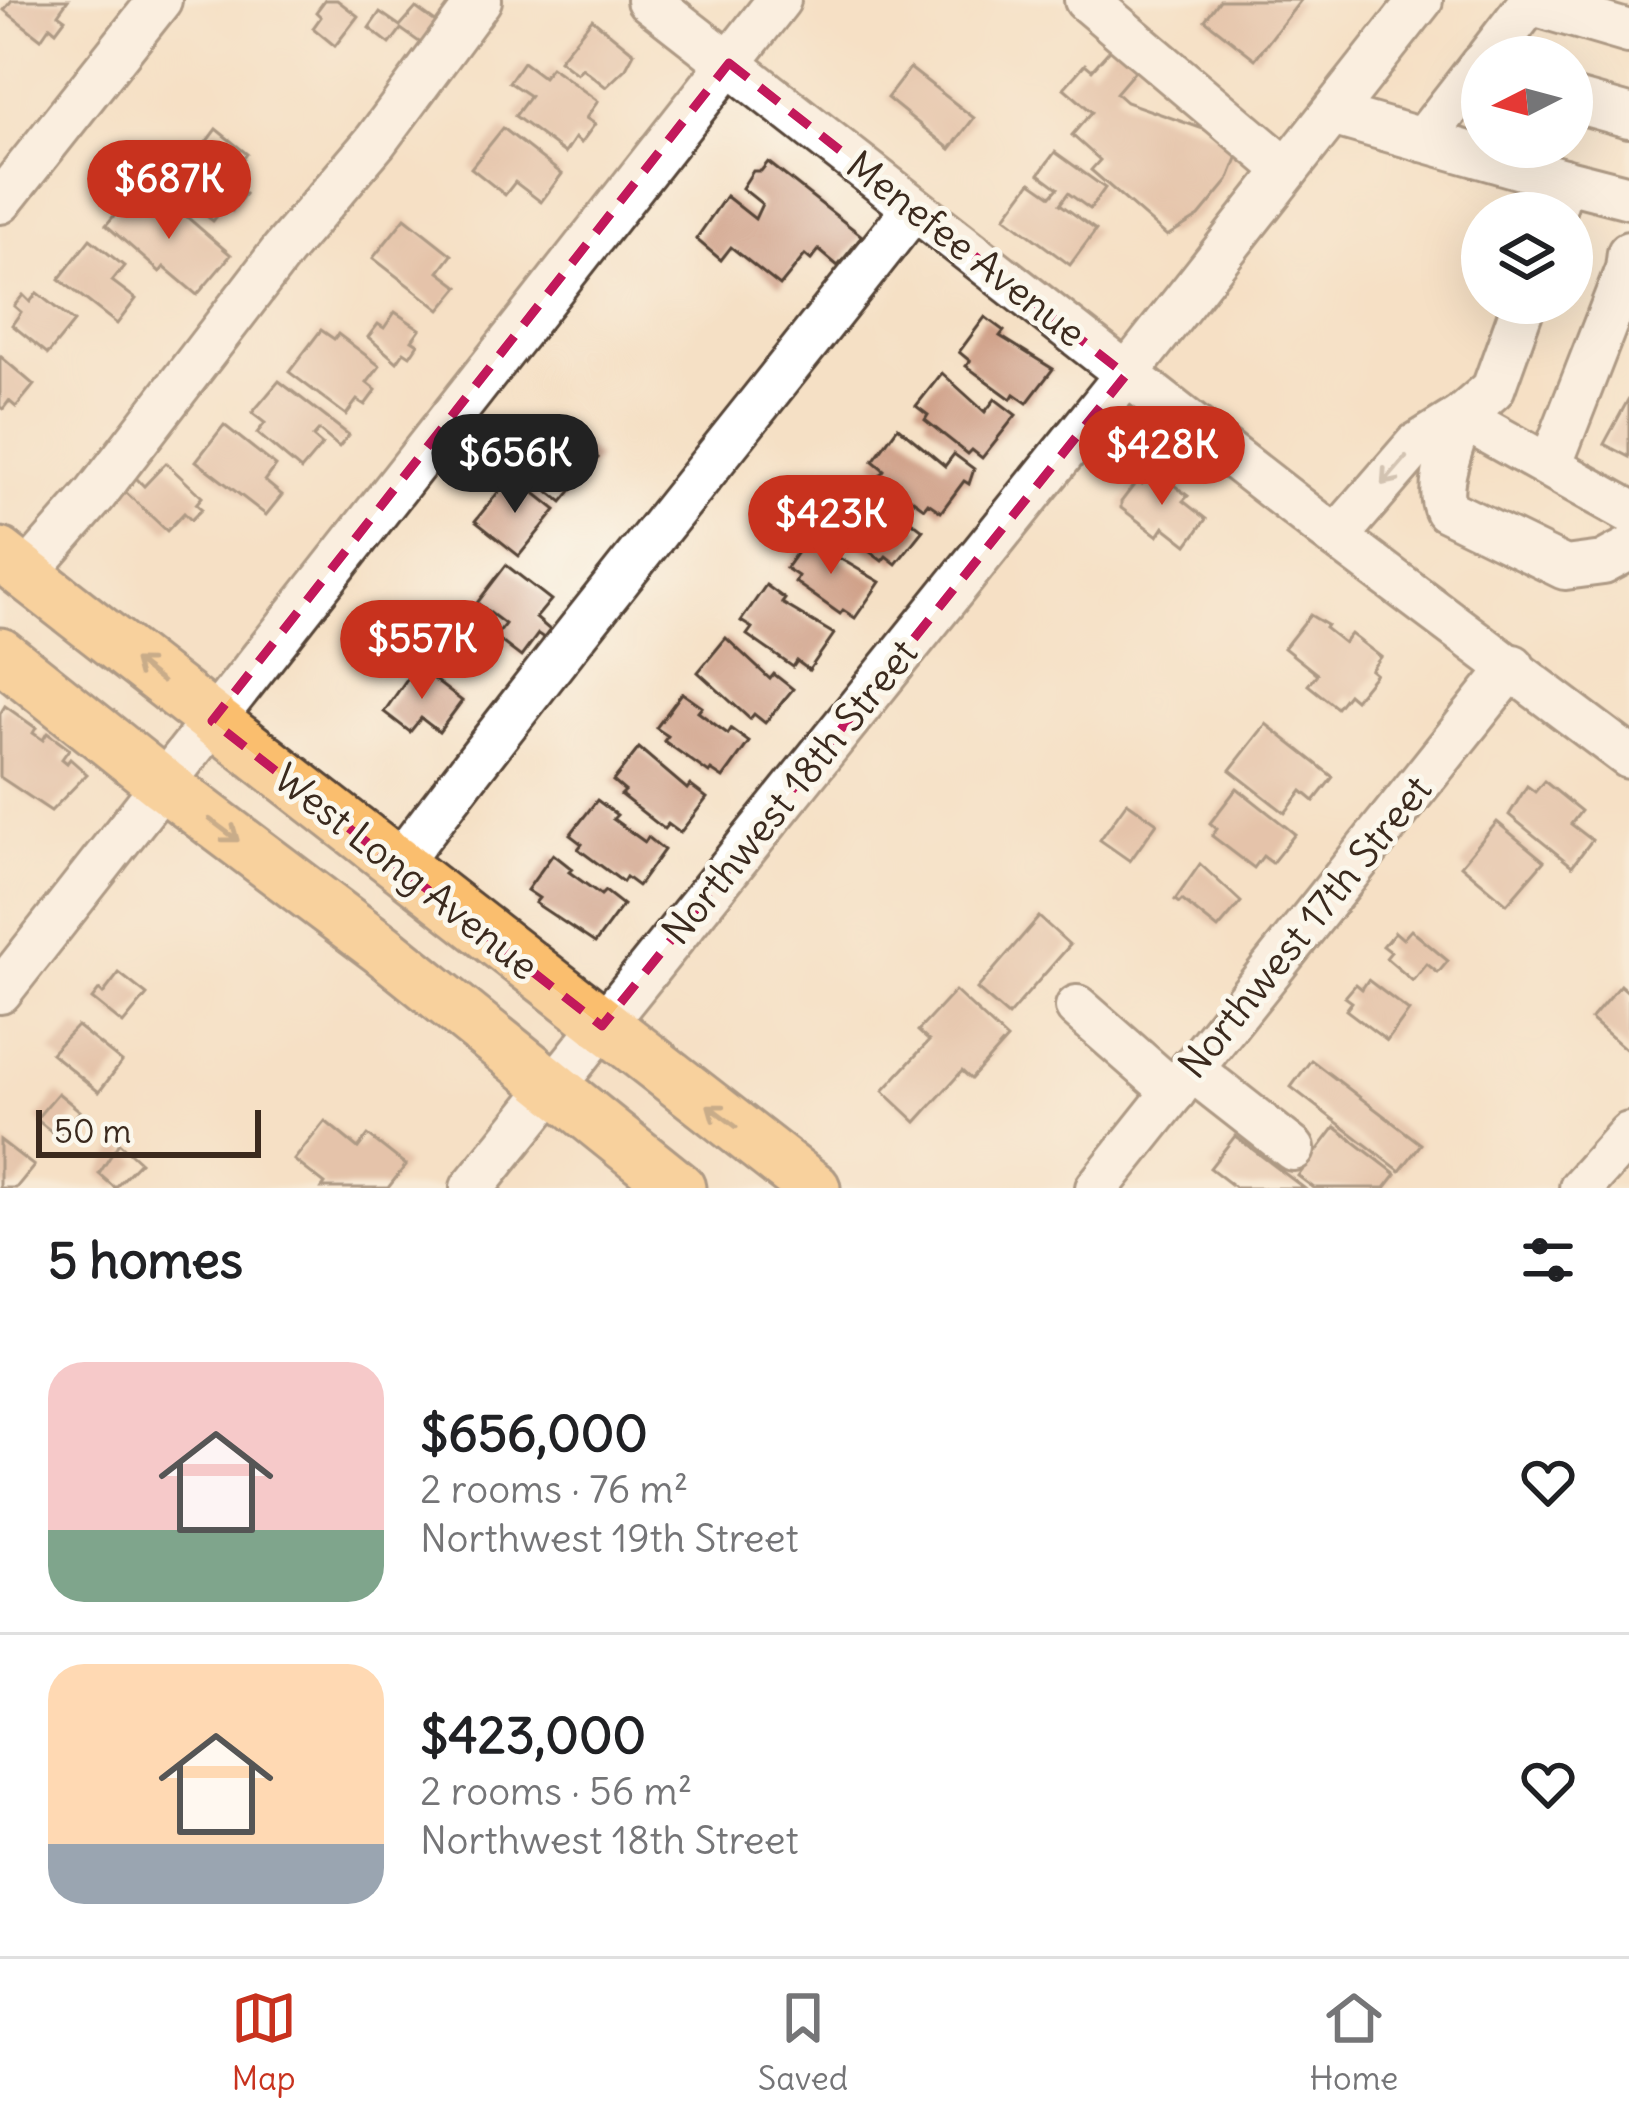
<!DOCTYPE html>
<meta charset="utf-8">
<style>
:root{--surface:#fff;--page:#f6f6f6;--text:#202124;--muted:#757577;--line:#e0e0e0;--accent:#c8321e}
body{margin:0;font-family:Delius,sans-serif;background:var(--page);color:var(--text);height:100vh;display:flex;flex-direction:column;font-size:45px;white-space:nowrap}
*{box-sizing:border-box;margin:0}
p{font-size:39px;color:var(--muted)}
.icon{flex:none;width:66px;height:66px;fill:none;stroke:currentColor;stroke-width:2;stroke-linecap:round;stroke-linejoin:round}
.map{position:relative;height:1188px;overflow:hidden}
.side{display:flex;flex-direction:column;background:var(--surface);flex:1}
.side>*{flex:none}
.needle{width:78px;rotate:264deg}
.fabs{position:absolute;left:1461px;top:36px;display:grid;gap:24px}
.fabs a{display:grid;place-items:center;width:132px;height:132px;border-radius:50%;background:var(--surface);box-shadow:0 12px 48px #0002;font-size:60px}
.scale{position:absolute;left:36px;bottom:30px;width:225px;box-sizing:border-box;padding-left:12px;border:6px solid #3b2a1e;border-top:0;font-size:33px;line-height:42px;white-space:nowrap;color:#3b2a1e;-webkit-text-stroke:9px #fbf7ec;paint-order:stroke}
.price{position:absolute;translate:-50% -102px;padding:0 27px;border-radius:42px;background:var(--accent);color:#fff;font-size:39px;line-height:78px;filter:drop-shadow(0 3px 6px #0008)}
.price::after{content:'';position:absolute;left:50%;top:72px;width:36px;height:27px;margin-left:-18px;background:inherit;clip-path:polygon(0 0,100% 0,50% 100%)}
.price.active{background:#222;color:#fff}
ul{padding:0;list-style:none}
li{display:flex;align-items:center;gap:36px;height:300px;padding:0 48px}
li+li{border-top:3px solid var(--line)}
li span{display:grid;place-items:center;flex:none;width:336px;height:240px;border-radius:36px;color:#555}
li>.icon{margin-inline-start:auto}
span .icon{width:144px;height:144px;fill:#fffc;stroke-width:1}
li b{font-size:51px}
h2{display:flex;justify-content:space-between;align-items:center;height:144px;padding:0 48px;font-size:51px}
.menu{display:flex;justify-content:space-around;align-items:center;height:168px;border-top:3px solid var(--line);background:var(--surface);font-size:33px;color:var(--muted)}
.menu a{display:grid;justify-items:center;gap:6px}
.menu .active{color:var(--accent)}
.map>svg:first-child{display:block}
.building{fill:#d0a189}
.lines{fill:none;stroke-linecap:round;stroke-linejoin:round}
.minor-casing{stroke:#574537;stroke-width:48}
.major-casing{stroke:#574537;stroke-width:57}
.minor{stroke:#fff;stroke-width:42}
.major{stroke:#fabe6e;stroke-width:51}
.oneway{stroke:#a79f9a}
.oneway2{stroke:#916d42}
.marked{fill:none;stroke:#c2185b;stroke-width:9;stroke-dasharray:24 15;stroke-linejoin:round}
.labels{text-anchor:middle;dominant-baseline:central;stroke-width:10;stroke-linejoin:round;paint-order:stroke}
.street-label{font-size:39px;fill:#3b2a1e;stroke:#fbf7ec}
</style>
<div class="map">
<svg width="1629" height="1188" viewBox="0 0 1629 1188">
<rect width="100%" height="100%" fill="#fbf7ec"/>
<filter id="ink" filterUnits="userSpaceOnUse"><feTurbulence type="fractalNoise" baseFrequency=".00833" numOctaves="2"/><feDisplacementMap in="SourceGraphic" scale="24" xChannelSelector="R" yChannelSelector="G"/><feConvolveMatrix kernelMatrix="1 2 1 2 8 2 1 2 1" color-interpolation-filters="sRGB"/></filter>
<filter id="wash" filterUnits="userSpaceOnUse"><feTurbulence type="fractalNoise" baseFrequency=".004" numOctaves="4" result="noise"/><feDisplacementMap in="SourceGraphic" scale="48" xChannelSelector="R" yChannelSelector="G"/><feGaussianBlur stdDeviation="2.7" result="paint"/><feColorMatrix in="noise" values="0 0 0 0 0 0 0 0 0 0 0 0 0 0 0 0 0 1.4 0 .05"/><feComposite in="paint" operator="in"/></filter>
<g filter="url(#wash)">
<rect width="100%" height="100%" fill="#f5e0c5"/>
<g id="blocks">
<!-- building -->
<g class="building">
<path d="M12 0H68L58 14 65 19 56 31 50 26 41 39 4 10Z"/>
<path d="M325 0H337L358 16 335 46 313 28 321 17 316 12Z"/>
<path d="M1220 0H1301L1255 59 1205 20Z"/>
<path d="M416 8 437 23 422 44 401 29 390 44 369 28 380 12 400 26Z"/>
<path d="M592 19 634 53 626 68 606 87 582 68 577 74 559 60Z"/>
<path d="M1117 42 1141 64 1116 93 1126 102 1243 143 1228 181 1199 216 1167 236 1091 170 1100 160 1072 135 1092 112 1064 88 1085 64 1092 70Z"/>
<path d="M523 62 543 77 551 67 598 101 586 118 595 124 581 143 575 138 565 153 515 116 530 96 509 82Z"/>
<path d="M910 68 974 118 950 149 887 98Z"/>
<path d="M503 128 562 174 541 202 515 182 505 195 471 168Z"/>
<path d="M216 129 247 154 227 180 245 194 232 211 225 206 213 221 162 182 180 159 189 165Z"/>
<path d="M1055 152 1105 188 1090 209 1068 193 1060 204 1096 230 1070 265 1005 217 1031 182 1051 196 1058 188 1039 174Z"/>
<path d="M768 162 862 236 838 266 819 250 811 260 805 255 780 286 731 247 721 260 696 239 726 196 755 219 762 204 742 188 753 171H761Z"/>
<path d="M135 191 169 220 179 210 231 255 197 295 164 267 160 272 106 225Z"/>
<path d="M405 218 452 255 439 272 459 287 440 310 373 258Z"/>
<path d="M90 239 124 266 112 281 136 299 117 324 59 279Z"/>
<path d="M37 293 74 322 48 354 12 325 21 312 14 306 23 295 30 302Z"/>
<path d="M395 312 420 329 412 340 418 344 410 356 404 352 397 362 368 337 378 324 384 328Z"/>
<path d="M985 317 1004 331 1000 336 1053 369 1027 403 1014 394 1011 399 966 366 970 361 959 352Z"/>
<path d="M321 330 334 339 338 334 380 366 367 383 376 390 365 405 357 400 346 415 289 372Z"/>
<path d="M0 356 34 385 16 407 9 401 3 409 0 407Z"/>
<path d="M942 373 985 412 995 399 1016 415 982 458 972 450 968 454 925 420 928 415 916 406Z"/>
<path d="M279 381 349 435 339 447 319 430 313 437 322 445 301 470 257 433 265 423 252 413Z"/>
<path d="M1629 398V457L1604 444Z"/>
<path d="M554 423 598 458 562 502 518 467Z"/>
<path d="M224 425 276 466 265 481 282 495 266 515 196 461Z"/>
<path d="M898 427 945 466 954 454 974 469 969 484 964 481 941 512 928 503 924 508 880 476 884 470 873 461Z"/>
<path d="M166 463 202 497 196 504 202 509 191 520 184 513 167 531 118 485 130 472 144 486Z"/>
<path d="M1153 469 1188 496 1183 501 1206 519 1187 545 1164 527 1158 536 1121 508V502L1137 481 1142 484Z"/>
<path d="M512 475 556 510 519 556 475 521Z"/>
<path d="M856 479 923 530 896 564 886 556 882 561 837 527 841 523 830 514Z"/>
<path d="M812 531 833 547 829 552 880 582 855 618 843 610 840 614 795 582 798 576 786 568Z"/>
<path d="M506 565 551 600 536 618 550 630 544 638 538 634 521 657 495 637 505 624 477 603Z"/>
<path d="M766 585 785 599 782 603 834 634 809 670 797 661 793 667 747 635 752 628 741 621Z"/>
<path d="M1310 615 1327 625 1325 628 1344 643 1351 634 1381 657 1371 670 1376 674 1355 700 1348 694 1337 708 1308 685 1317 674 1284 648Z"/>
<path d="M726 638 770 679 774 674 793 689 765 723 754 714 750 719 698 672Z"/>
<path d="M416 666 462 701 439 732 421 718 410 732 384 712Z"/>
<path d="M682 693 702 707 698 712 728 734 731 729 749 742 723 778 711 770 709 773 664 741 668 736 656 728Z"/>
<path d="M5 706 36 728 33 733 43 740 47 733 69 749 62 759 67 763 70 759 87 774 51 811 0 777V714Z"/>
<path d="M1266 724 1333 777 1314 801 1302 791 1285 813 1230 770Z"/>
<path d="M639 748 687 789 690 785 707 798 680 833 668 824 664 829 621 795 625 791 613 781Z"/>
<path d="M1544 781 1581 811 1571 824 1592 840 1572 866 1509 815 1527 786 1535 792Z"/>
<path d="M1237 788 1295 834 1272 863 1263 856 1254 868 1212 836 1217 829 1210 823Z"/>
<path d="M597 800 617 815 613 819 645 842 648 837 664 850 638 886 626 877 623 882 578 849 582 844 570 835Z"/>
<path d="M1127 802 1157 823 1130 861 1100 840Z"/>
<path d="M1497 822 1544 861 1507 904 1461 865Z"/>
<path d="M553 854 572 869 569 872 601 895 605 891 623 905 595 943 535 903 539 898 527 890Z"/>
<path d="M1200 864 1241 902 1218 929 1182 900 1179 903 1175 900Z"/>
<path d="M1039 917 1070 945 1008 1016 977 989Z"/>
<path d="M1411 930 1448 961 1438 973 1427 964 1413 981 1386 958 1391 952 1383 946 1395 932 1403 939Z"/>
<path d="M119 973 147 995 123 1024 92 999 99 990 103 994Z"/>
<path d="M1368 980 1409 1011 1387 1041 1346 1010 1352 1002 1345 997 1356 984 1362 989Z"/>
<path d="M1620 985 1629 993V1052L1591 1019Z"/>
<path d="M955 991 1007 1039 971 1079 962 1071 916 1122 883 1091 929 1041 918 1031Z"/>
<path d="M77 1026 122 1062 99 1092 51 1053Z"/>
<path d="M1311 1060 1421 1144 1400 1171 1291 1087Z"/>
<path d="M58 1093 80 1111 58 1137 36 1119Z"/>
<path d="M325 1121 358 1148 368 1135 406 1165 388 1188H322L325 1184 294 1160Z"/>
<path d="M1335 1127 1396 1174 1385 1188H1314L1298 1176Z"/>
<path d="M1235 1136 1304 1188H1236L1210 1168Z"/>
<path d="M0 1140 34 1166 16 1188H0Z"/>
<path d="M119 1143 140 1162 115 1188 99 1174Z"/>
</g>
</g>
</g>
<g filter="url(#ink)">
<use href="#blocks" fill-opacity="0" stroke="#574537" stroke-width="3"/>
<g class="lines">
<!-- minor casing -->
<g class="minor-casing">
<g id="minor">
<path d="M648 0 1324 528 1629 757"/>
<path d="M1086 0 1287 170"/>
<path d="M1530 3 1629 32"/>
<path d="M1488 57 1532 0"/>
<path d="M1572 100 1629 116"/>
<path d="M1332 114 1563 180 1553 213"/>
<path d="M1423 140 1482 64"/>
<path d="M1563 180 1629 197"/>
<path d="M0 202 160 0"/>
<path d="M1550 466 1627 269 1629 253"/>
<path d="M1629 511 1461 417C1454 443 1434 486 1446 510L1565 568 1603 563 1629 549"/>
<path d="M1337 536 1416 445 1461 417 1493 389 1524 303"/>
<path d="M26 574 95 495 283 250 375 142 480 0"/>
<path d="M397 866C565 643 742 427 914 208"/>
<path d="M0 992 779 0"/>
<path d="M1077 1007 1174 1092"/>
<path d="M1191 1069 1293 1149"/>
<path d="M472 1188 1126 375 1421 0"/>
<path d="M1097 1188 1513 666"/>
<path d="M1581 1188 1629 1134"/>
</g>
</g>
<!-- major casing -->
<g class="major-casing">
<g id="major">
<path d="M0 554 814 1188"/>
<path d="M0 654 163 784 382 949 679 1188"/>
</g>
</g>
<!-- minor -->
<use href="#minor" class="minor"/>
<!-- major -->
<use href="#major" class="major"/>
</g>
<!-- one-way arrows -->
<defs><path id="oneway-shaft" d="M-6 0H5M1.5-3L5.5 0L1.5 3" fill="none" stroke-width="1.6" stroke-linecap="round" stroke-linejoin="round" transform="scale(3)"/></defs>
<use class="oneway" href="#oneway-shaft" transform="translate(1394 471) rotate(131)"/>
<g class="oneway2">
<use href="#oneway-shaft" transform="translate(148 671) rotate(-142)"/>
<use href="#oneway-shaft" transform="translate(224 830) rotate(37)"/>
<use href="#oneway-shaft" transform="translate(722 1116) rotate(-143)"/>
</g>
</g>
<!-- marked area -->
<path d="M0 0H1629V1188H0ZM729 63 1126 375 602 1026 212 721Z" fill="#f5e0c5" fill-opacity=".55" fill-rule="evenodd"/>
<path class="marked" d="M729 63 1126 375 602 1026 212 721Z"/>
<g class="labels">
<!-- street labels -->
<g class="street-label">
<text transform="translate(966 249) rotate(38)">Menefee Avenue</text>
<text transform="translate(790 792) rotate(-51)">Northwest 18th Street</text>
<text transform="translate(406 872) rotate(38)">West Long Avenue</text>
<text transform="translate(1305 927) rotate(-51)">Northwest 17th Street</text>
</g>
</g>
</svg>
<div class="fabs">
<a><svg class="needle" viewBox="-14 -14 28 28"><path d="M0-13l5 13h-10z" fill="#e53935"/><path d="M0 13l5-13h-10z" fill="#757577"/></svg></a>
<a><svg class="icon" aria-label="layers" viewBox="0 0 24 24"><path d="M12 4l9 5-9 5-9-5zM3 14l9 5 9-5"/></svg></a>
</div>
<div class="scale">50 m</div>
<b class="price" style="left:169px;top:242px">$687K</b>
<b class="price" style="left:1162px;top:508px">$428K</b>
<b class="price active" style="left:515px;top:516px">$656K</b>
<b class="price" style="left:831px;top:577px">$423K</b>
<b class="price" style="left:422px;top:702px">$557K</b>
</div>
<section class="side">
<h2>5 homes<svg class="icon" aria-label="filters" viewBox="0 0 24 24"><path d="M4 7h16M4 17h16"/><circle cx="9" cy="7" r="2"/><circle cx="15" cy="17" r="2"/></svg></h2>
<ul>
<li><span style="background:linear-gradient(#f6c9c9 70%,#7fa58c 0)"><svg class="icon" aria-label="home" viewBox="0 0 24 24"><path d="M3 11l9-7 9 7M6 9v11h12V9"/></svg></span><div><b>$656,000</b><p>2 rooms · 76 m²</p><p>Northwest 19th Street</p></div><svg class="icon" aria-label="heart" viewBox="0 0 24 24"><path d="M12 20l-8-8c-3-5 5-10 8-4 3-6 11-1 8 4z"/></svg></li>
<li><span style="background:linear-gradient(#ffd9b3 75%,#9aa5b1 0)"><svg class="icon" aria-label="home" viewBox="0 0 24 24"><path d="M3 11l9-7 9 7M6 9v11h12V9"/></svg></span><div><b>$423,000</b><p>2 rooms · 56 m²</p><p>Northwest 18th Street</p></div><svg class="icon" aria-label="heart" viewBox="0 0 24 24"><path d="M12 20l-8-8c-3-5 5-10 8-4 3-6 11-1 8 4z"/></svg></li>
</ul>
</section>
<nav class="menu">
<a class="active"><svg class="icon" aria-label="map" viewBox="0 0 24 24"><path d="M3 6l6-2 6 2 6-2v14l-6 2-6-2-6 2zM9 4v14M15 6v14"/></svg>Map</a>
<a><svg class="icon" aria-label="saved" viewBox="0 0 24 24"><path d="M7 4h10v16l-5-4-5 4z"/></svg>Saved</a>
<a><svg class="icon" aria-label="home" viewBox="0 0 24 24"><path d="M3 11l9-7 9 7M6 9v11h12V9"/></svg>Home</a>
</nav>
